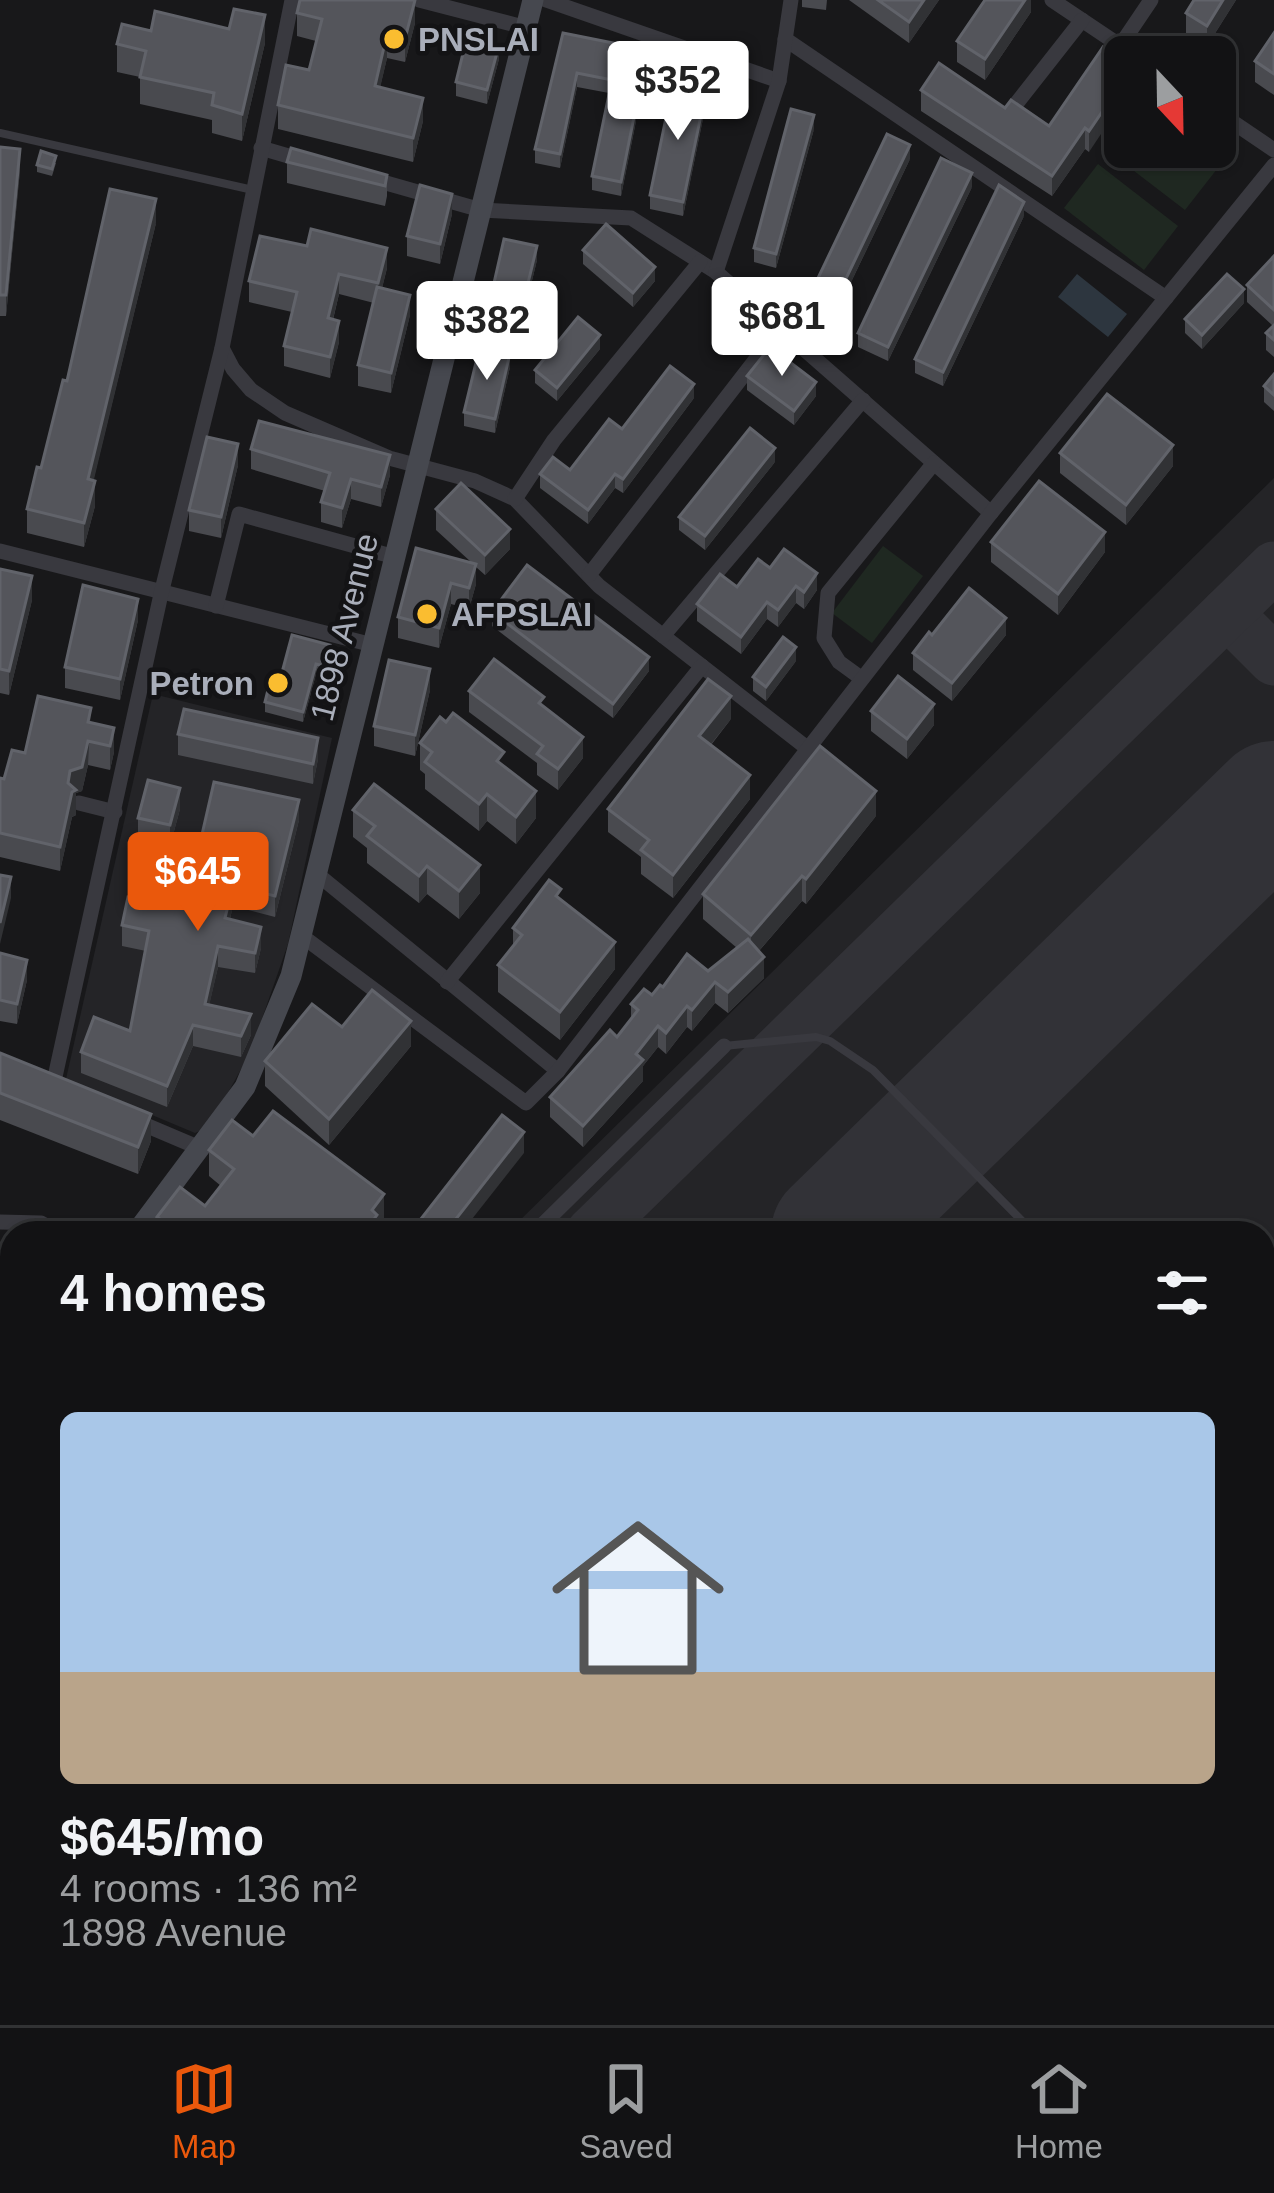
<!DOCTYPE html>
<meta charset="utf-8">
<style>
:root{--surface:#121214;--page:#1b1b1d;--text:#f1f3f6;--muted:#9c9ea0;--line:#313234;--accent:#ea580c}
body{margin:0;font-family:Arial,sans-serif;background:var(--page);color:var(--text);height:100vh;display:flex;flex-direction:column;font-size:45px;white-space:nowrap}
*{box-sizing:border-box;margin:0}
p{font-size:39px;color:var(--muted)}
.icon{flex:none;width:66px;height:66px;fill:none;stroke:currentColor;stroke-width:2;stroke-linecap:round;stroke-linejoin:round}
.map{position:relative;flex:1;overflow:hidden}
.side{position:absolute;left:0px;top:1221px;width:1275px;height:804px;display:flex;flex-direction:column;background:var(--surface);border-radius:36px 36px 0 0;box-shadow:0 3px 9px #0004,0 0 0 3px var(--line)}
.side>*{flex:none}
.needle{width:78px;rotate:158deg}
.fabs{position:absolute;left:1104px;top:36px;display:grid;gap:24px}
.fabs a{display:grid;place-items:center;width:132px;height:132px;border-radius:18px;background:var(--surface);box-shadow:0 3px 9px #0004,0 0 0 3px var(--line);font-size:60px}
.price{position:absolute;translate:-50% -102px;padding:0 27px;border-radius:12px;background:#fff;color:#222;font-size:39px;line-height:78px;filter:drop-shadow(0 3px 6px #0008)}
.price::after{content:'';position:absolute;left:50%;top:72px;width:36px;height:27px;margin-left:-18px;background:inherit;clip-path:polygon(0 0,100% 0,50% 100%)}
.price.active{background:var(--accent);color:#fff}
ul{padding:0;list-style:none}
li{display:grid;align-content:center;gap:24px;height:636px;padding:0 60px}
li+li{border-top:3px solid var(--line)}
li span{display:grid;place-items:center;height:372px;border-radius:18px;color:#555}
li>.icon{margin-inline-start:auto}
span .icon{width:216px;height:216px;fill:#fffc;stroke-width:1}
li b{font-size:51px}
h2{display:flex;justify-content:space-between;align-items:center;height:144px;padding:0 60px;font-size:51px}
.dock{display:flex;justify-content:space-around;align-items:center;height:168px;border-top:3px solid var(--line);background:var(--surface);font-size:33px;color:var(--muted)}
.dock a{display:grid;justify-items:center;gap:6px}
.dock .active{color:var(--accent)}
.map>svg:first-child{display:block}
.built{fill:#242427}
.green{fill:#1f2821}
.water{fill:#2d363f}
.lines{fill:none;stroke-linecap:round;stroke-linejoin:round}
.taxiway{stroke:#323237;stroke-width:51}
.runway{stroke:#323237;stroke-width:126}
.lane{stroke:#39393f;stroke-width:8}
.street{stroke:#39393f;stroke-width:15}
.secondary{stroke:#46484f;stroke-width:21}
.wall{fill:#494a4f}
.shaded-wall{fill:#313235}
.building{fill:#54555b;stroke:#61636a;stroke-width:3}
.poi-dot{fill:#fabd30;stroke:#131315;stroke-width:4.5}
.labels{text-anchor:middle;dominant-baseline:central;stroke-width:9;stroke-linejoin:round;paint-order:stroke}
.poi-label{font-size:33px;font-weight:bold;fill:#a9aeba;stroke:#131315;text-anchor:start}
.street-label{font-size:33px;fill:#a9aeba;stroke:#131315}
</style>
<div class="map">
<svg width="1274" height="2025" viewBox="0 0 1274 2025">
<rect width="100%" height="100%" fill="#18181a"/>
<!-- built -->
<g class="built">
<path d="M1274 478V1468L1263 1480V1233H507Z"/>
<path d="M153 694 332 738 288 944 250 1053 209 1127 195 1133 66 1079Z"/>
<path d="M12 1726V2013H717L705 2025H0V1738Z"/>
</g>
<!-- green -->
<g class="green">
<path d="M1125 129V147H1189L1217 169 1185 210 1108 151Z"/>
<path d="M1098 164 1178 226 1144 270 1064 208Z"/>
<path d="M883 546 923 576 872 643 832 613Z"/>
</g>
<!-- water -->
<g class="water">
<path d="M1077 274 1127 314 1108 337 1058 297Z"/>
<path d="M1274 1468V2025H705L717 2013H1263V1480Z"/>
</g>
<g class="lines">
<!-- taxiway -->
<g class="taxiway">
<path d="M1227 613 1274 660"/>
<path d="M591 1233 1274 567"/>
<path d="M0 1808 12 1797"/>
</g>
<!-- runway -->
<g class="runway">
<path d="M834 1233 1274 804"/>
<path d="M21 2025 33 2013"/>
</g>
<!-- lane -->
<g class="lane">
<path d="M0 133 253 190"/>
<path d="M724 1046 816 1037 830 1041 873 1070 1034 1233"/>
</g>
<!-- street -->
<g class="street">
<path d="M419 0 527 28"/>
<path d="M546 0 779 81"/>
<path d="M1052 0 1137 57"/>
<path d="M785 39 1166 298"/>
<path d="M1120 46 1151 0"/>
<path d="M1016 104 1082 20"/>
<path d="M1215 110 1274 150"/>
<path d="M261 148 309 162"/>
<path d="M372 179 481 210 631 218 716 272 991 513"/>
<path d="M716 272 779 81 791 0"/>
<path d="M222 348 233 369 251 390 285 413 389 458 475 481 515 499 599 586 807 748"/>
<path d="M515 499 554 440 700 262"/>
<path d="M0 551 373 645"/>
<path d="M589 575 780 328"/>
<path d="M216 606 239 514 395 557"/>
<path d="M663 636 863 400"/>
<path d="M861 678 839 662 824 638 828 593 934 463"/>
<path d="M79 803 115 812"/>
<path d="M317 874 558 1071"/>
<path d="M302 936 526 1103 558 1071 991 513 1274 165"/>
<path d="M447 982 702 666"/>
<path d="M53 1086 161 594 222 348 292 0"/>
<path d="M136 1121 202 1149"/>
<path d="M0 1222 41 1223 58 1233"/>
<path d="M534 1233 724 1046"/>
<path d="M0 1329 12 1334"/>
<path d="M1263 1440 1274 1430"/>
<path d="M0 1701 12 1713"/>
<path d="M663 2025 676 2013"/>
</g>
<!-- secondary -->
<g class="secondary">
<path d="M136 1233 245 1087 291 976 533 0"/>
<path d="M0 1403 12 1388"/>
</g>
</g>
<!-- wall -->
<g class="wall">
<path d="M802 0H827L826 10 802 7Z"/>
<path d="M849 0H939L909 43Z"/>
<path d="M1031 0V12L985 80 957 62V41Z"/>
<path d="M1194 0H1236L1207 46 1186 33V13Z"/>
<path d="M297 13 415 23 405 62 387 58 380 87 423 121 413 162 278 129V105L309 70 316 41 297 36Z"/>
<path d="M151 31 265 43 242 141 212 133V120L140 104V77L117 72V44Z"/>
<path d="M563 33 643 63 634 106 636 121 621 196 592 190V176L609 93 577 87 560 168 535 163V149Z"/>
<path d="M1274 33V95L1255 82V61Z"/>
<path d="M1103 47 1089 152 1085 149 1052 196 921 111V90L1005 108 1049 126Z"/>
<path d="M499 59 487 104 456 96V82Z"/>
<path d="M706 104 683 216 650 209V195Z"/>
<path d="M814 129 776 268 754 262V248Z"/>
<path d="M0 147 20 170 6 316H0Z"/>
<path d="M910 159 830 326 807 315V301Z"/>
<path d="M287 162 387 175V196L385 206 287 183Z"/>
<path d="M56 163 52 176 37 172V165Z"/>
<path d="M972 187 888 361 858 347V333Z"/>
<path d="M452 214 440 264 407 256V236Z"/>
<path d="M1024 216 943 386 915 373V359Z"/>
<path d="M156 223 93 481 95 506 84 547 27 533V509L41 468 67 381Z"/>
<path d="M583 250 655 281 633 307 583 264Z"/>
<path d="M1274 256V357L1266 350V333L1273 326 1247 302V285Z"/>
<path d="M537 260 521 326 489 319V305Z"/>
<path d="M387 268 382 288 410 315 391 393 358 386V365L374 303 339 294 333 320 339 342 330 378 284 366V346L292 312 249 302V281Z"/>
<path d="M1244 303 1202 349 1185 333V319Z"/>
<path d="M600 349 557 401 535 383V370Z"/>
<path d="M510 367 495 433 464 426V412Z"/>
<path d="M1274 374V411L1264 402V386Z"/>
<path d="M747 376 816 396 794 425 747 390Z"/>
<path d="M694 398 623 493 615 488 588 524 540 488V474L570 470 622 429Z"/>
<path d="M251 449 390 475 381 507 351 499 342 528 321 522V502L325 491 251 469Z"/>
<path d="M1060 453 1173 466 1126 525 1060 473Z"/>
<path d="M775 462 705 550 679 530V517Z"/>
<path d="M238 465 221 538 189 531V510Z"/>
<path d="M436 509 510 549 485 575 476 567V584L469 609 451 604 439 648 398 638V617L471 562 436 530Z"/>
<path d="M991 542 1105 552 1058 615 991 562Z"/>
<path d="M770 568 817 590 804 609 796 603 778 627 767 619 741 654 697 621V604L737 587Z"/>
<path d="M0 569 32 600 9 695 0 693Z"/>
<path d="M492 612 649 671 613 718 492 626Z"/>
<path d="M138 620 120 700 65 688V667Z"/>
<path d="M932 635H1006L952 701 913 670V653Z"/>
<path d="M330 656 325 677 316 674 303 722 265 712V702L280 680Z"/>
<path d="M796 661 766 701 753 691V677Z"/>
<path d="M430 690 415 756 374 746V726Z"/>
<path d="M469 691 544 707 583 758 558 790 537 775V763L469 712Z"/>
<path d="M871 711 934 725 907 759 871 731Z"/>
<path d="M731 719 711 745 750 799 673 898 641 874V857L608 832V809Z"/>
<path d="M91 722 114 728V752L110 770 88 765 82 791 76 793V815L72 817 60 871 0 857V778L4 779 25 753Z"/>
<path d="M178 734 318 759 313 784 178 755Z"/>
<path d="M420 743 504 767 536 818 516 844 487 821 479 831 425 789V774L420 770Z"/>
<path d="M180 809 170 846 138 838V818Z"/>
<path d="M353 810 480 893 459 919 427 894 419 903 367 863V848L353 837Z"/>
<path d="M876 816 806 904 802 901 759 951 764 978 728 1013 715 1003 692 1031 687 1027 666 1054 658 1047 643 1066V1081L583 1147 550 1117V1097L617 1037 631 1018V1004L663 987 708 971 737 948 703 919V894Z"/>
<path d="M299 820 275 917 233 906 230 919 261 948 255 973 218 967 209 1005 251 1035 241 1057 193 1046 167 1107 81 1073V1052L130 1031 146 951 122 946V925L185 909Z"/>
<path d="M561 900 615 969 560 1040 498 992V965L513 946V928Z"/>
<path d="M0 953 27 980 17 1024 0 1021Z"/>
<path d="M342 1027 411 1046 329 1145 265 1086V1061Z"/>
<path d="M0 1053 151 1141 138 1174 0 1120Z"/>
<path d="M253 1136 384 1220 379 1227 387 1233H157V1217L205 1206 221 1186 209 1176V1150Z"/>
</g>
<!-- shaded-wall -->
<g class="shaded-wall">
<path d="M415 0V23L405 62V39Z"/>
<path d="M924 0H939L909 43V22Z"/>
<path d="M1025 0H1031V12L985 80V59Z"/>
<path d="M1223 0H1236L1207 46V26Z"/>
<path d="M265 15V43L242 141V114Z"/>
<path d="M387 34V58L375 110V86Z"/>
<path d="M499 45V59L487 104V90Z"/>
<path d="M643 49V63L631 119V106Z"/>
<path d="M577 73V87L560 168V154Z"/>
<path d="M1125 78V98L1089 152V131Z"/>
<path d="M706 91V104L683 216V202Z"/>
<path d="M423 98V121L413 162V138Z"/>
<path d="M636 107V121L621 196V182Z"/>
<path d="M814 115V129L776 268V254Z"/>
<path d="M1085 128V149L1052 196V176Z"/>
<path d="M910 145V159L830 326V312Z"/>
<path d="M20 149V170L6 316V295Z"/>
<path d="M972 173V187L888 361V347Z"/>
<path d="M452 194V214L440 264V244Z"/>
<path d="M156 199V223L88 504V479Z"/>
<path d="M1024 202V216L943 386V372Z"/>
<path d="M537 246V260L521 326V312Z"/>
<path d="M387 248V268L378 304V283Z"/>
<path d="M655 267V281L633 307V293Z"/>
<path d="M339 274V294L328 339V318Z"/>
<path d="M1244 289V303L1202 349V335Z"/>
<path d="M410 295V315L391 393V373Z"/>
<path d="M339 321V342L330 378V357Z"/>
<path d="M600 335V349L557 401V388Z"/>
<path d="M510 353V367L495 433V419Z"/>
<path d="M816 382V396L794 425V411Z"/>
<path d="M694 384V398L623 493V479Z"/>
<path d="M238 444V465L221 538V517Z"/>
<path d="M1173 445V466L1126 525V505Z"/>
<path d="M775 448V462L705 550V536Z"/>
<path d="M390 455V475L381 507V487Z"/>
<path d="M615 474V488L588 524V510Z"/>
<path d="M351 479V499L342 528V508Z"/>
<path d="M95 481V506L84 547V523Z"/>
<path d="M510 529V549L485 575V555Z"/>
<path d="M1105 532V552L1058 615V594Z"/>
<path d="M476 564V584L469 609V588Z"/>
<path d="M817 573V590L804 609V592Z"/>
<path d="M32 576V600L9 695V671Z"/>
<path d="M451 583V604L439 648V628Z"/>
<path d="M796 586V603L778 627V610Z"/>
<path d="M138 599V620L120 700V679Z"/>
<path d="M767 602V619L741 654V637Z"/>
<path d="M1006 618V635L952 701V683Z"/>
<path d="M796 647V661L766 701V687Z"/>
<path d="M649 657V671L613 718V704Z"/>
<path d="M316 664V674L303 722V712Z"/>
<path d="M430 669V690L415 756V735Z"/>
<path d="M731 696V719L699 759V736Z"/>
<path d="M934 704V725L907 759V739Z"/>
<path d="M91 708 88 765 82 791 76 793V815L72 817 60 871V847L70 771Z"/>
<path d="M114 728V752L110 770V746Z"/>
<path d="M583 737V758L558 790V769Z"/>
<path d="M318 738V759L313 784V764Z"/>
<path d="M750 775V799L673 898V875Z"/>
<path d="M180 788V809L170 846V825Z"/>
<path d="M536 791V818L516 844V817Z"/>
<path d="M876 791V816L806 904V879Z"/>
<path d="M487 794V821L479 831V804Z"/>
<path d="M299 800V820L275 917V896Z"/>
<path d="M480 865V893L459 919V891Z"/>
<path d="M427 866V894L419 903V876Z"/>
<path d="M802 876V901L751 960V935Z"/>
<path d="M11 877V898L0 944V923Z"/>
<path d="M233 886V906L225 939V918Z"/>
<path d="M261 927V948L255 973V953Z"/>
<path d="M615 942V969L560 1040V1012Z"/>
<path d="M218 946V967L205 1024V1004Z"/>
<path d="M764 957V978L728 1013V992Z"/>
<path d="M27 960V980L17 1024V1004Z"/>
<path d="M715 982V1003L692 1031V1010Z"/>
<path d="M687 1006V1027L666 1054V1033Z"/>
<path d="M251 1014V1035L241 1057V1036Z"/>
<path d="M411 1021V1046L329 1145V1119Z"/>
<path d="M193 1025V1046L167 1107V1086Z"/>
<path d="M658 1026V1047L643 1066V1081L583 1147V1126Z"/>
<path d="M151 1114V1141L138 1174V1147Z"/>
<path d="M524 1132V1153L461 1233H445Z"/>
<path d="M384 1194V1220L372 1233V1210Z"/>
<path d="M12 1506V1533L0 1545V1518Z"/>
</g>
<!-- building -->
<g class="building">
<path d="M300 0H415L405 39 387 34 375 86 423 98 413 138 278 105 286 65 309 70 322 19 297 13Z"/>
<path d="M878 0H924L909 22Z"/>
<path d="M985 0H1025L985 59 957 41Z"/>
<path d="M1194 0H1223L1207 26 1186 13Z"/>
<path d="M234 9 265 15 242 114 212 105 214 93 140 77 146 51 117 44 122 24 151 31 155 11 229 29Z"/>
<path d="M563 33 643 49 631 106 636 107 621 182 592 176 612 80 577 73 560 154 535 149Z"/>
<path d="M1274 33V74L1255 61Z"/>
<path d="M467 37 499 45 487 90 456 82Z"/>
<path d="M1103 47 1125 61V78L1089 131 1085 128 1052 176 921 90 939 63 1005 108 1011 100 1049 126Z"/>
<path d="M673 84 706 91 683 202 650 195Z"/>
<path d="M791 109 814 115 776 254 754 248Z"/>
<path d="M887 134 910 145 830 312 807 301Z"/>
<path d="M0 147 20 149 6 295H0Z"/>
<path d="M291 148 387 175 385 186 287 162Z"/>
<path d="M41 151 56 156 52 169 37 165Z"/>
<path d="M941 158 972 173 888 347 858 333Z"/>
<path d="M420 185 452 194 440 244 407 236Z"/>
<path d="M999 185 1024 202 943 372 915 359Z"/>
<path d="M110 189 156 199 88 479 95 481 84 523 27 509 37 467 41 468 63 380 67 381Z"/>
<path d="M606 224 655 267 633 293 583 250Z"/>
<path d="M311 229 387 248 378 283 339 274 328 318 339 321 330 357 284 346 297 292 249 281 260 236 307 246Z"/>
<path d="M504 239 537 246 521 312 489 305Z"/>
<path d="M1274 256V310L1247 285Z"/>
<path d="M1227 274 1244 289 1202 335 1185 319Z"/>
<path d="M377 287 410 295 391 373 358 365Z"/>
<path d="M578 317 600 335 557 388 535 370Z"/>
<path d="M1274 325V340L1266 333Z"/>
<path d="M480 346 510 353 495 419 464 412Z"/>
<path d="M770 347 816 382 794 411 747 376Z"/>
<path d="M670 366 694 384 623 479 615 474 588 510 540 474 553 457 570 470 609 419 622 429Z"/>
<path d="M1274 374V395L1264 386Z"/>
<path d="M1107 394 1173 445 1126 505 1060 453Z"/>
<path d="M259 421 390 455 381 487 351 479 342 508 321 502 330 473 251 449Z"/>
<path d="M750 428 775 448 705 536 679 517Z"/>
<path d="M207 437 238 444 221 517 189 510Z"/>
<path d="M1039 481 1105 532 1058 594 991 542Z"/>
<path d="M461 483 510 529 485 555 436 509Z"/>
<path d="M416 548 476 564 469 588 451 583 439 628 398 617Z"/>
<path d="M784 549 817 573 804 592 796 586 778 610 767 602 741 637 697 604 720 574 737 587 758 559 770 568Z"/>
<path d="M527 565 649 657 613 704 492 612Z"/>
<path d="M0 569 32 576 9 671 0 669Z"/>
<path d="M83 585 138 599 120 679 65 667Z"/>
<path d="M969 588 1006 618 952 683 913 653 929 632 932 635Z"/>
<path d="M292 635 330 645 325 666 316 664 303 712 265 702 271 678 280 680Z"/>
<path d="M783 637 796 647 766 687 753 677Z"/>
<path d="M494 659 544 697 539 703 583 737 558 769 537 754 543 746 469 691Z"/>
<path d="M389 660 430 669 415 735 374 726Z"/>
<path d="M898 676 934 704 907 739 871 711Z"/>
<path d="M708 679 731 696 699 736 750 775 673 875 641 850 649 840 608 809Z"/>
<path d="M38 696 91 708 88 722 114 728 110 746 88 741 82 767 70 771 68 783 76 790 72 792 60 847 0 833V778L4 779 12 750 25 753Z"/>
<path d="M184 709 318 738 313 764 178 734Z"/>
<path d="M453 713 504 752 497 761 536 791 516 817 487 794 479 804 425 762 432 752 420 743 440 717 446 722Z"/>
<path d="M820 746 876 791 806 879 802 876 751 935 703 894Z"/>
<path d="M148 780 180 788 170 825 138 818Z"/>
<path d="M214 782 299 800 275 896 233 886 225 918 261 927 255 953 218 946 205 1004 251 1014 241 1036 193 1025 167 1086 81 1052 94 1017 130 1031 149 931 122 925 128 897 185 909Z"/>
<path d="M374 784 480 865 459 891 427 866 419 876 367 836 375 826 353 810Z"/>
<path d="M0 875 11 877 0 923Z"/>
<path d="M549 880 561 889 556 896 615 942 560 1012 498 965 522 935 513 928Z"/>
<path d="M748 939 764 957 728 992 715 982 692 1010 687 1006 666 1033 658 1026 636 1054 643 1060 583 1126 550 1097 610 1030 617 1037 638 1010 631 1004 644 989 652 995 660 985 663 987 687 954 708 971Z"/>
<path d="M0 953 27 960 17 1004 0 1000Z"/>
<path d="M372 990 411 1021 329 1119 265 1061 312 1004 342 1027Z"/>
<path d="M0 1053 151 1114 138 1147 0 1093Z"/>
<path d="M273 1111 384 1194 372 1210 377 1215 372 1222 387 1233H179L157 1217 180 1187 205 1206 234 1169 209 1150 232 1120 253 1136Z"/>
<path d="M502 1115 524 1132 445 1233H429L417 1224Z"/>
<path d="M12 1449V1506L0 1518V1460Z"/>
</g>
<!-- markers -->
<g class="poi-dot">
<circle cx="394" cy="39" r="12"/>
<circle cx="427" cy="614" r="12"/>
<circle cx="278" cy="683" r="12"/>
</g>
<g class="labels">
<!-- poi labels -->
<g class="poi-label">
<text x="418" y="39">PNSLAI</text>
<text x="451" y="614">AFPSLAI</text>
<text x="254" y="683" text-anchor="end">Petron</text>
</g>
<!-- street labels -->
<g class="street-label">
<text transform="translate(344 627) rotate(-76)">1898 Avenue</text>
</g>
</g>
</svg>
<div class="fabs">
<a><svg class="needle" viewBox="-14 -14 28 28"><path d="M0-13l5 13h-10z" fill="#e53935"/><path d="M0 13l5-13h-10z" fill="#9c9ea0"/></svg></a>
</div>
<b class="price" style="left:678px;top:143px">$352</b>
<b class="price" style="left:782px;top:379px">$681</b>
<b class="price" style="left:487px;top:383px">$382</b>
<b class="price active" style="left:198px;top:934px">$645</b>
<section class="side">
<h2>4 homes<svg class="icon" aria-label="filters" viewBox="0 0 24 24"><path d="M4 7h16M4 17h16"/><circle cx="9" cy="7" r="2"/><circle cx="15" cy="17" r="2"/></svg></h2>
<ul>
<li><span style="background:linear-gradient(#a9c7e8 70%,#b9a48a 0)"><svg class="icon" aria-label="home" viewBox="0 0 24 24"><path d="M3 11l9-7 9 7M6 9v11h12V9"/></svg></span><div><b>$645/mo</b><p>4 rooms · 136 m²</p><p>1898 Avenue</p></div></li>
</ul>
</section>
</div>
<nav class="dock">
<a class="active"><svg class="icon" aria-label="map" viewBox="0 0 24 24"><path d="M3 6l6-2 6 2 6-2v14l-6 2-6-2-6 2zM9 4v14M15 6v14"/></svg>Map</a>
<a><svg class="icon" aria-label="saved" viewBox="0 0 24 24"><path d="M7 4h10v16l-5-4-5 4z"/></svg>Saved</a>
<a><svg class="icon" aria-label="home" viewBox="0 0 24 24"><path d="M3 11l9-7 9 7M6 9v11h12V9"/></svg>Home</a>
</nav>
